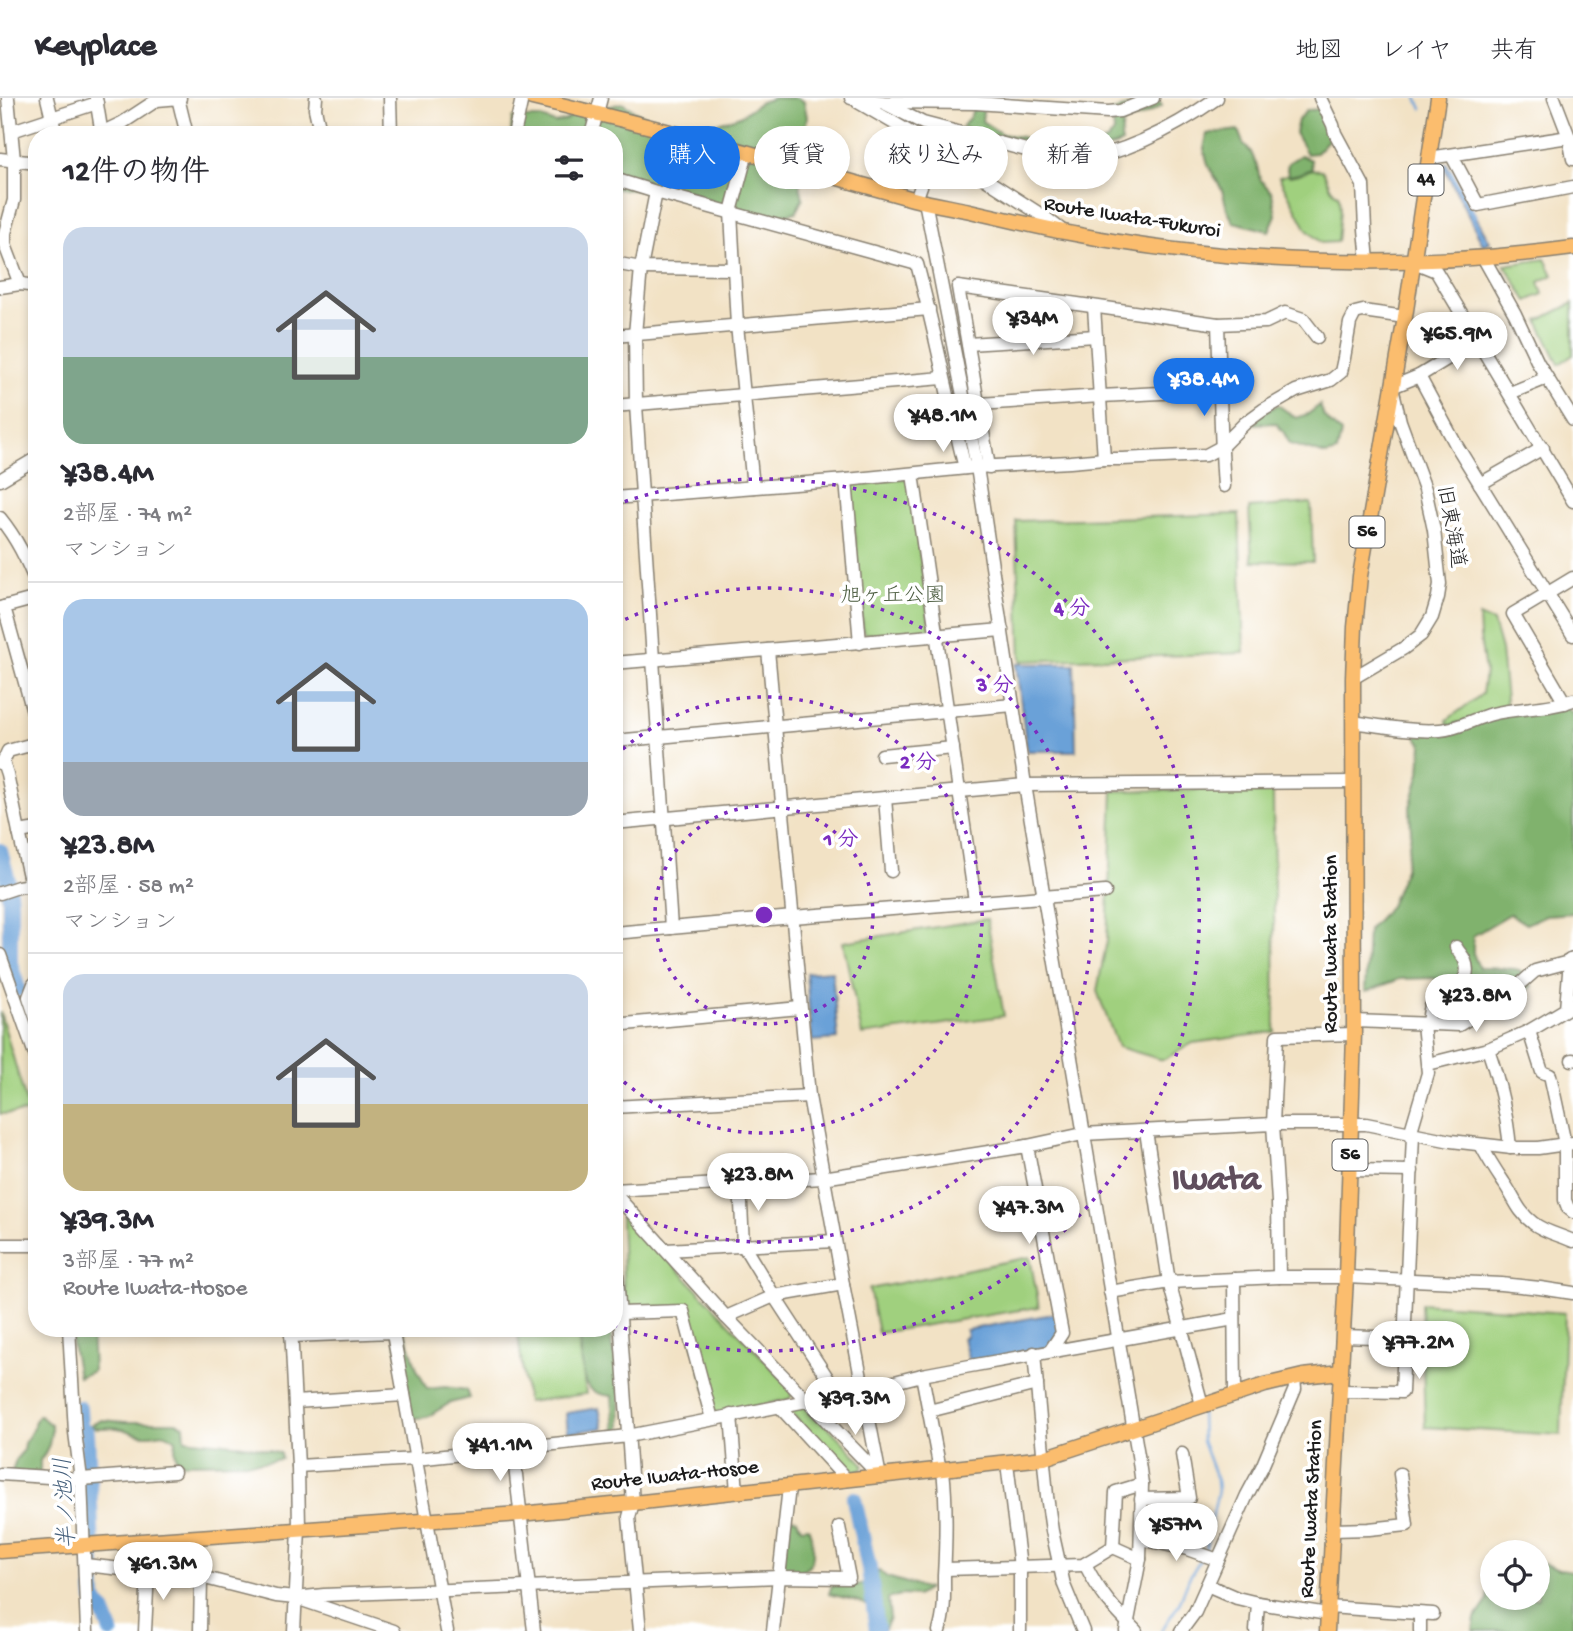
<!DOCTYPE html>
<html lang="ja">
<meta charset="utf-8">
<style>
:root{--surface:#fff;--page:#f2f2f3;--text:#2b2b33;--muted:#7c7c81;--line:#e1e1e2;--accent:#1a73e8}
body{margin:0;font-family:"Gochi Hand","Klee One",sans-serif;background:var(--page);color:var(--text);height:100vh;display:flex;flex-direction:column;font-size:26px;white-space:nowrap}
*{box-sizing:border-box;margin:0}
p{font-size:23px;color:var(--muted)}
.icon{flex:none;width:38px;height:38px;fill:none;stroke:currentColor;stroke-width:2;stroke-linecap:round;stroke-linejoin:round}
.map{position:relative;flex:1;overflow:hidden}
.sheet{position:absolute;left:28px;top:28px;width:595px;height:1211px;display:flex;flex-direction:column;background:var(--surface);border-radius:28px;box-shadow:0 4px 10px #0003}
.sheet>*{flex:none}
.guide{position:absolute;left:644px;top:28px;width:665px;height:63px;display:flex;gap:14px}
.buttons{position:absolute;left:1480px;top:1442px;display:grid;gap:14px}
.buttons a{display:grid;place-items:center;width:70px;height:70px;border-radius:50%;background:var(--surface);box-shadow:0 4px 10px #0003;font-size:35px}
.price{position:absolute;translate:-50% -60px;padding:0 16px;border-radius:24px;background:#fff;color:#222;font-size:23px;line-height:46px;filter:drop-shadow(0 2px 4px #0008)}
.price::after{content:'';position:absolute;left:50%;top:42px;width:21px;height:16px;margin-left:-10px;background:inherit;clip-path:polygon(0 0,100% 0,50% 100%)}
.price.active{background:var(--accent);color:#fff}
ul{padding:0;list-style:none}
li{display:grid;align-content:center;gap:14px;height:371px;padding:0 35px}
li+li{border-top:2px solid var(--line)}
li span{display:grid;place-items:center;height:217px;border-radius:21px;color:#555}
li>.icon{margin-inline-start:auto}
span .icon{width:126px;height:126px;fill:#fffc;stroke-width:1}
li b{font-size:30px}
h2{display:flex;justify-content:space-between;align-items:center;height:84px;padding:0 35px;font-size:30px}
.chip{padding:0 24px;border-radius:32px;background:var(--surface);box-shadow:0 4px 10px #0003;font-size:24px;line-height:63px}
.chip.active{background:var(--accent);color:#fff}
header{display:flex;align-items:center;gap:42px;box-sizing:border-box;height:98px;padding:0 35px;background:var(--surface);border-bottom:2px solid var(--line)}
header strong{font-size:33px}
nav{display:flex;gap:38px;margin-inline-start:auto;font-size:24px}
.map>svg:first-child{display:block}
.green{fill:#a0d07e;stroke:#5e764d;stroke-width:2}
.forest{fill:#80b26d;stroke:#4e6744;stroke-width:2}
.water{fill:#6aa1d8;stroke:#435e7a;stroke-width:2}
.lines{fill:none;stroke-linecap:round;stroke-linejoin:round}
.stream{stroke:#6aa1d8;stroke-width:2.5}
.river{stroke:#6aa1d8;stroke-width:16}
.minor-casing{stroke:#877f70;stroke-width:15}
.major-casing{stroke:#877f70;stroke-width:17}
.minor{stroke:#fff;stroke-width:12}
.major{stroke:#fbbd6e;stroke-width:14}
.ring{fill:none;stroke:#7b2cbf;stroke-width:3.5;stroke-dasharray:3.5 7}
.labels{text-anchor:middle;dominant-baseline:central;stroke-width:7;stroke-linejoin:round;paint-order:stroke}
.shield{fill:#fff;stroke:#606060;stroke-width:2}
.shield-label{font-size:19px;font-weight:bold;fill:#1c1c1c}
.street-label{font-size:21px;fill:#1c1c1c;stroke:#fff}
.park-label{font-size:21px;fill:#4a5b3e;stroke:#fff}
.water-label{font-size:23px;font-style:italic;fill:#435e7a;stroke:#fff}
.town-label{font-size:35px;font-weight:bold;fill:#604e5d;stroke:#fff}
.centre{fill:#7b2cbf;stroke:#fff;stroke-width:3.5}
.ring-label{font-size:21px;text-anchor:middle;font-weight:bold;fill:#7b2cbf;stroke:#fff;stroke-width:7;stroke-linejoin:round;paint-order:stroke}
</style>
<header>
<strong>Keyplace</strong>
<nav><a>地図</a><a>レイヤ</a><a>共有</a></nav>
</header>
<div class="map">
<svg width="1573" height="1533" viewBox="0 0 1573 1533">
<rect width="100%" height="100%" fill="#fff"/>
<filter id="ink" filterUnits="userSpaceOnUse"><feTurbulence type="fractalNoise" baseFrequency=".0143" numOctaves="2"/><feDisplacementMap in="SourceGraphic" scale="14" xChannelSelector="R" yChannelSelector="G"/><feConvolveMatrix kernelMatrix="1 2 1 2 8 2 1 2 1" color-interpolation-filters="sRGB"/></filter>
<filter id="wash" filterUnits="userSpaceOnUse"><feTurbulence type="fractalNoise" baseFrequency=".00686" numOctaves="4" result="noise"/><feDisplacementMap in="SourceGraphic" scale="28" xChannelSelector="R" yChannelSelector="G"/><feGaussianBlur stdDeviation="1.57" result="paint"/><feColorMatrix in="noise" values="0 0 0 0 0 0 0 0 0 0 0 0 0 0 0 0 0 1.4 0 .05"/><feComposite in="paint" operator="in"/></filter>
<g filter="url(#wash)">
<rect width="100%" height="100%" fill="#f2e2c5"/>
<!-- green -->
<g class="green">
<path d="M1305 71 1322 72C1330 83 1326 88 1339 98L1340 113 1337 144 1321 145 1307 132 1279 79Z"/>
<path d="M1545 161 1553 177 1539 184 1543 196 1527 203 1505 167Z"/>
<path d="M1573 205V257L1559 266 1538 223Z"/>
<path d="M906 380 910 384 930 530 928 532 865 536 863 533 851 388 853 384Z"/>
<path d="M1311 405 1313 464 1252 463 1249 410Z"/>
<path d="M1239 416 1244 555 1021 563 1016 423Z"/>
<path d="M1479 518 1493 524 1501 552 1507 612 1448 629 1447 622 1482 596 1485 574 1480 539Z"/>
<path d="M1273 691 1275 934 1193 945 1163 962 1118 949 1097 893 1107 842 1113 693Z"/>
<path d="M987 821 1004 918 862 937 843 844Z"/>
<path d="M0 914 29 1014 0 1016Z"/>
<path d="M627 1118 793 1292 790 1301 719 1316 712 1313 685 1215 624 1210 621 1119Z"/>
<path d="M1030 1159 1039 1209 878 1235 869 1191Z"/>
<path d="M1421 1205 1565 1215 1561 1337 1425 1329Z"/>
<path d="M517 1230H577L586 1296 527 1304Z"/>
<path d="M806 1306 864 1366 862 1372 845 1375 788 1311Z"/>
</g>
<!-- forest -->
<g class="forest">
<path d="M774 0H797L804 4 807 19 798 79 803 100 796 114 768 120 719 107 691 94 614 91V37H511L512 20H541L555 25 566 22 580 11 604 10 622 5 657 26 718 25 740 18 761 4Z"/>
<path d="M1158 2 1162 8 1141 19 1123 25 1121 40 1122 45 1075 63 962 29 970 19 974 9 984 5 982 23 1002 36 1021 39 1057 49H1083L1095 47 1107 43 1114 34 1112 13Z"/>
<path d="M1325 11 1332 38 1316 55 1307 56 1295 35 1298 22 1307 12Z"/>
<path d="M1238 32 1243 45 1251 54 1257 68 1260 81 1272 95 1276 117 1269 133 1233 124 1227 111 1222 92 1208 67 1204 51 1207 36Z"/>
<path d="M1301 57 1311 62 1312 71 1299 76 1289 78 1287 72 1288 65Z"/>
<path d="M1278 307 1296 320 1308 316 1320 307 1324 319 1341 335 1337 354 1326 357 1290 346 1284 335 1276 325 1254 326 1260 316Z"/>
<path d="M1563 606 1573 616V815L1546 817 1526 826 1510 816 1473 838V855L1479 870 1516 871 1523 875 1532 888 1521 897 1493 901C1484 900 1484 892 1483 884L1475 881 1452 886 1433 880 1400 881 1365 894 1368 832 1390 808 1405 771 1411 735 1410 709 1420 675 1422 646 1409 629 1440 630 1501 612Z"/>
<path d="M69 1230H91L93 1273 78 1279Z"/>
<path d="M393 1230H404L417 1271 427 1291 445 1289 467 1292 470 1300 450 1305 427 1319 409 1321Z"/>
<path d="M579 1230H610L612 1250 619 1273 621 1331 615 1333 612 1298C587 1296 585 1287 582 1265 581 1253 580 1242 579 1230Z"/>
<path d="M38 1318H40L51 1327C52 1338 49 1354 40 1362V1377L12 1374 16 1361 23 1353 24 1345 34 1330V1325Z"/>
<path d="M102 1322 125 1324H176L184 1327 185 1341C217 1345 250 1345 280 1355L281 1361 264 1364 184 1365 177 1361 175 1353 176 1342C160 1330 161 1338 145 1337 135 1337 127 1331 117 1330 107 1328 99 1333 90 1327Z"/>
<path d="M788 1419 797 1421 801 1430 808 1429C813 1441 818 1464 805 1471 798 1475 790 1473 782 1473Z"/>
<path d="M1541 1465 1560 1471 1573 1473V1533H1473L1475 1521 1488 1502 1489 1487 1493 1483V1500H1538V1466Z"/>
<path d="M879 1473 887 1479 928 1491 917 1498 900 1497 888 1501 890 1520 884 1533H873L872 1530 873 1510 858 1503 829 1496 832 1487C854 1487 864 1491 879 1473Z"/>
</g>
<!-- water -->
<g class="water">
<path d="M1447 66 1490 144 1483 147 1443 67Z"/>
<path d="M1493 172 1503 173 1553 270 1544 275Z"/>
<path d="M1016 566H1074L1076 653H1027Z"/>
<path d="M832 873 838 941 812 943 806 875Z"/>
<path d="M1058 1215 1061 1232 1053 1249 970 1268 963 1240 967 1238 966 1232Z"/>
<path d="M599 1310 603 1330 568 1335 566 1315Z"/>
</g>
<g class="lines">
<!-- stream -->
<g class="stream">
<path d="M1417 0 1422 11"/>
<path d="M1451 73 1476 119"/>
<path d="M1201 1315 1202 1343 1217 1383 1218 1392 1205 1455"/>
<path d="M1161 1533 1179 1506 1189 1480 1201 1460"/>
</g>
<!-- river -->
<g class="river">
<path d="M0 753 8 783 10 804V865L18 891"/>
<path d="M79 1310 80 1328 87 1335 94 1501 103 1513 111 1533"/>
<path d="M854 1401 869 1470 877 1533"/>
</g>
</g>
</g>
<g filter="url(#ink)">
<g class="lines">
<!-- minor casing -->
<g class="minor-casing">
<g id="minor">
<path d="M8 0 14 62V102L5 135V147L20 186"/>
<path d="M47 0 56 37"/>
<path d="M96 0 102 37"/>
<path d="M178 0 187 37"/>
<path d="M316 0 315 11 321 37"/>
<path d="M390 0 391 37"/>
<path d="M851 0 882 4 976 5 1108 14 1120 13 1153 0"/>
<path d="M1320 0 1333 27 1335 35 1363 87 1365 131 1368 163"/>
<path d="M1554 0 1569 39 1573 61"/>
<path d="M858 4 935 49 1043 118 1064 134"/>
<path d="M882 4 923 25 1072 64C1125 56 1173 31 1217 0"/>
<path d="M12 33 97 5"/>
<path d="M101 35 122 25 157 2 180 0"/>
<path d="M514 37 522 0"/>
<path d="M591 37 601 0"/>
<path d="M747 54 731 114 737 227 753 389"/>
<path d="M1452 58 1478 107 1573 89"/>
<path d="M1429 60 1569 39"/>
<path d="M0 61 37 65"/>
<path d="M614 81 656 94 917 166C935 233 948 302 965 370"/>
<path d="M656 94 641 170 635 236 636 307 671 830"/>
<path d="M916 102 935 49"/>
<path d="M925 103 977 369 1025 687 1138 1357 1142 1386 1140 1461 1126 1533"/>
<path d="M1483 159 1515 216 1538 265 1573 322"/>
<path d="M1414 164 1436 173 1573 403"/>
<path d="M614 165 641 170 734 171"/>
<path d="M0 189 20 186 37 188"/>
<path d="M1094 209 1104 361"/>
<path d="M1218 226 1266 224 1285 215 1303 221 1317 239"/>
<path d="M614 238 929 211"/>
<path d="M968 246 1096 238"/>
<path d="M1419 278 1455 345 1573 537"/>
<path d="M1510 295 1547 280"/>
<path d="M979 306 1101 298 1221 292"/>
<path d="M614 308 943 280"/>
<path d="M989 369 958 189 1218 226C1220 280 1220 334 1224 388"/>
<path d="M913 376 975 803"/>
<path d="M0 382 37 360"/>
<path d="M846 382 860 545"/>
<path d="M1480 386 1543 350"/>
<path d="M614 400 846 382 977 369 1070 364 1104 361H1122L1206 357 1221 349 1245 325 1263 312 1296 293 1331 282 1341 274 1344 260 1350 225 1355 215 1363 213 1405 219"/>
<path d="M0 420C17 441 27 462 37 487"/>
<path d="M4 509 37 628"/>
<path d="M0 510 37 500"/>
<path d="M768 552 809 998 843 1186 880 1379"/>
<path d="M614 565 1002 532"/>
<path d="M1353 580 1404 550 1421 537 1432 519 1438 499 1440 486 1434 432 1425 391 1400 323 1392 289 1419 278 1478 242"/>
<path d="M1565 605 1513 516 1573 480"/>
<path d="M1353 624C1381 628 1412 634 1440 632 1459 631 1475 620 1492 616 1519 609 1546 612 1573 602"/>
<path d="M614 643 1013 607"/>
<path d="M882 657 953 650"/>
<path d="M3 664 7 676 19 734 31 787"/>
<path d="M0 665 3 664 8 653 37 645"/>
<path d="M885 700 891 773"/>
<path d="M614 725 1025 687 1353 684"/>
<path d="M19 734 37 731"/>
<path d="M33 787 37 801"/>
<path d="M0 795 18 789 37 786"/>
<path d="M614 835 793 819 1105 794"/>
<path d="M0 857 37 962"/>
<path d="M34 886 29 899 37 923"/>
<path d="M1354 923 1459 927 1509 896 1535 873 1565 865 1573 861"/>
<path d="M1428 926C1429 918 1429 910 1433 904 1442 889 1475 889 1465 863 1463 857 1459 855 1456 849"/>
<path d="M614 927 800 910"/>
<path d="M1529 933 1542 974 1550 977 1565 1046V1102L1568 1110 1573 1114"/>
<path d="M1488 951C1499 983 1507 1016 1510 1050"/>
<path d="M1572 962H1573"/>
<path d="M1428 966 1488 951 1529 933 1566 911 1570 862"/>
<path d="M614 1009 809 998"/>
<path d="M1146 1033 1169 1184 1202 1307"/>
<path d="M1410 1036 1428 975 1423 926"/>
<path d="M1481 1047C1488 1061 1496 1073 1504 1085 1514 1099 1518 1114 1533 1125 1544 1134 1560 1137 1573 1143"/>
<path d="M1027 1048 1062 1235 1050 1253"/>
<path d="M1349 1072 1412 1073"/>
<path d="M740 1085 743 1147 774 1198 832 1287 835 1297"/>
<path d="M614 1092 823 1080 1027 1048 1083 1036 1273 1026H1366L1451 1043 1512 1050H1538L1573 1045"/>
<path d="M614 1095 726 1219 880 1378"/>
<path d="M614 1134 633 1405 629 1419 640 1533"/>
<path d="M0 1147H37"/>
<path d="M666 1152 835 1143"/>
<path d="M1279 1179 1278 1104 1273 1026 1277 938 1354 936"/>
<path d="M1234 1181 1235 1296"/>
<path d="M1110 1194 1169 1184 1279 1179H1346L1501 1186 1540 1190 1573 1195"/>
<path d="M620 1215 683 1213 712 1321"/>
<path d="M726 1219 774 1198 843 1186"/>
<path d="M69 1230 75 1334 81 1381 87 1533"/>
<path d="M291 1230 298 1368 299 1431 294 1533"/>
<path d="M392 1230 447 1533"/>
<path d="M291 1238 392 1234"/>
<path d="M1343 1238 1404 1240"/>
<path d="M1034 1255 1047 1398 1052 1433 1064 1487 1083 1533"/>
<path d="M922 1277 940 1372"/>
<path d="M1340 1293 1402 1294 1413 1037"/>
<path d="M295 1304 404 1297"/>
<path d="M779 1308 847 1382"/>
<path d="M929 1313 1037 1286"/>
<path d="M731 1317 737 1394"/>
<path d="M513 1351 534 1533"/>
<path d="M1007 1365 1020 1469V1533"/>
<path d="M298 1368 416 1361 628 1338 863 1292 922 1277 970 1268 1234 1221"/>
<path d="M0 1376 81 1381 174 1374"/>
<path d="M1141 1401 1189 1400 1182 1356"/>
<path d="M1333 1432 1369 1431 1407 1427 1400 1376"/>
<path d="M1141 1441 1187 1451 1218 1462"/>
<path d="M1113 1449 1116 1394 1142 1386"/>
<path d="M1085 1466C1100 1496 1113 1510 1136 1533"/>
<path d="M85 1467 205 1480 276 1498 295 1500 324 1497 779 1479 849 1480 839 1429"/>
<path d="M945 1471 1083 1467 1113 1449 1140 1461"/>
<path d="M1207 1487 1237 1500 1258 1505 1328 1516"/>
<path d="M299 1501 394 1533"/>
<path d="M1328 1509 1433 1516"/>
<path d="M1420 1516V1533"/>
<path d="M145 1533 148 1473"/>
<path d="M200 1533 201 1480"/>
<path d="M773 1533 789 1389"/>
<path d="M939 1533C945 1515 944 1496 944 1478 946 1442 947 1407 943 1372"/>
<path d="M1181 1533 1195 1514 1247 1397 1262 1369 1295 1291 1294 1280"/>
<path d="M1256 1533 1258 1505"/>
</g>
</g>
<!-- major casing -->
<g class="major-casing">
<g id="major">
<path d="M532 0C604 17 677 35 749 55 804 70 858 86 913 101 932 106 951 109 970 113 1001 120 1033 128 1064 134 1227 167 1409 172 1573 150"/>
<path d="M0 1453 520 1416 633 1405 1044 1360 1265 1287 1303 1278 1341 1274"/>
<path d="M1327 1533 1346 1179 1354 936 1353 580 1355 529 1360 478 1405 219 1438 0"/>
</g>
</g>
<!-- minor -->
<use href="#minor" class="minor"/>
<!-- major -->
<use href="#major" class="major"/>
</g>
</g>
<!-- distance rings -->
<g class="ring">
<circle cx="764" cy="817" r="109"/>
<path d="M615 658A218 218 0 1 1 615 976"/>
<path d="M616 526A327 327 0 1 1 616 1108"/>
<path d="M615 407A436 436 0 1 1 615 1227"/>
</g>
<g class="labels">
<!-- shield labels -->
<g class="shield">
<rect x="1408.5" y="66.5" width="35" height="31" rx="5"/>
<rect x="1349.5" y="418.5" width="35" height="31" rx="5"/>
<rect x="1332.5" y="1041.5" width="35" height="31" rx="5"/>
</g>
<g class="shield-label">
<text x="1426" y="82">44</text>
<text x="1367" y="434">56</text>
<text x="1350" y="1057">56</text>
</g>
<!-- street labels -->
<g class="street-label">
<text transform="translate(1132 121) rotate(9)">Route Iwata-Fukuroi</text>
<text transform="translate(1449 429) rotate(80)">旧東海道</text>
<text transform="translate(1332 846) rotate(-90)">Route Iwata Station</text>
<text transform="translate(675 1379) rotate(-6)">Route Iwata-Hosoe</text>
<text transform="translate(1313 1411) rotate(-87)">Route Iwata Station</text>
</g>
<!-- park labels -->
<g class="park-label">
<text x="893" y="499">旭ヶ丘公園</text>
</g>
<!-- water labels -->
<g class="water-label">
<text transform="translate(67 1405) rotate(-93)">半ノ池川</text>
</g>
<!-- town labels -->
<g class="town-label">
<text x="1216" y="1083">Iwata</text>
</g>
</g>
<circle cx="764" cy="817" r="10" class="centre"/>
<g class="ring-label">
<text x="1072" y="516">4 分</text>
<text x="995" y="593">3 分</text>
<text x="918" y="670">2 分</text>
<text x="841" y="747">1 分</text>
</g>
</svg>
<div class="buttons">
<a><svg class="icon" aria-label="locate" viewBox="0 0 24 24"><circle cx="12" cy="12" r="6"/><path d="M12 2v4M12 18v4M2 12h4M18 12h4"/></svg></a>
</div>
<b class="price" style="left:1033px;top:259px">¥34M</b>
<b class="price" style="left:1457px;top:274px">¥65.9M</b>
<b class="price active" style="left:1204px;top:320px">¥38.4M</b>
<b class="price" style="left:943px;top:356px">¥48.1M</b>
<b class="price" style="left:1476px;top:936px">¥23.8M</b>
<b class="price" style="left:758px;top:1115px">¥23.8M</b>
<b class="price" style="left:1029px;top:1148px">¥47.3M</b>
<b class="price" style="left:1419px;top:1283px">¥77.2M</b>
<b class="price" style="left:855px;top:1339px">¥39.3M</b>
<b class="price" style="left:500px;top:1385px">¥41.1M</b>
<b class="price" style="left:1176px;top:1465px">¥57M</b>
<b class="price" style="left:163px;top:1504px">¥61.3M</b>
<div class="guide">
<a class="chip active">購入</a>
<a class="chip">賃貸</a>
<a class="chip">絞り込み</a>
<a class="chip">新着</a>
</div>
<section class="sheet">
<h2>12件の物件<svg class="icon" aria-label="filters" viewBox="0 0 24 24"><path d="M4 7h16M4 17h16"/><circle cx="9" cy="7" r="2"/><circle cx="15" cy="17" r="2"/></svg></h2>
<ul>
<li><span style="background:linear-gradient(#c9d6e8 60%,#7fa58c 0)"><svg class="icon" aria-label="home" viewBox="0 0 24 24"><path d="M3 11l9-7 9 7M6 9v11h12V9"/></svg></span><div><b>¥38.4M</b><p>2部屋 · 74 m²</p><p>マンション</p></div></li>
<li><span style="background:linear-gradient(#a9c7e8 75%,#9aa5b1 0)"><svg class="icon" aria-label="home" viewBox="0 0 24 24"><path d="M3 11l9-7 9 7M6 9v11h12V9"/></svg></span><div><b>¥23.8M</b><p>2部屋 · 58 m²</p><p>マンション</p></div></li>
<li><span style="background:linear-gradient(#c9d6e8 60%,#c2b280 0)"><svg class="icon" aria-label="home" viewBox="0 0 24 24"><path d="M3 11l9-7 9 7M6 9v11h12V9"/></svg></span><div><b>¥39.3M</b><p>3部屋 · 77 m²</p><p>Route Iwata-Hosoe</p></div></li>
</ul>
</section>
</div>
